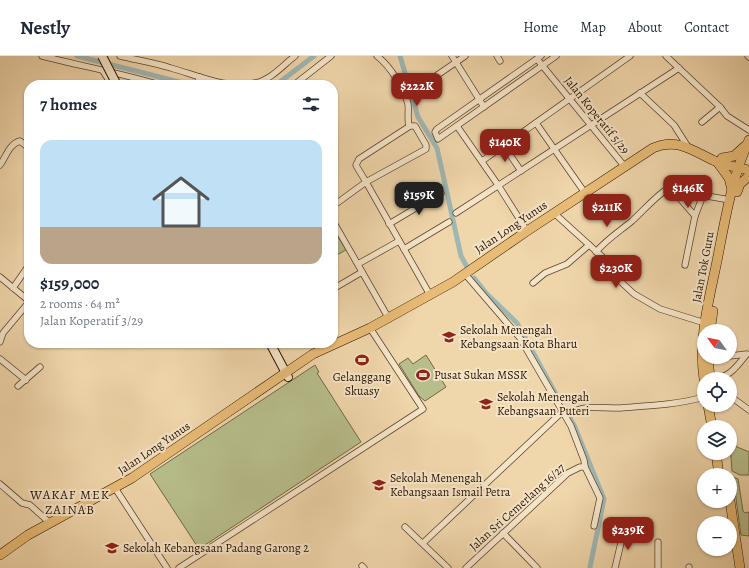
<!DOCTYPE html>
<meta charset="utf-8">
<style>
:root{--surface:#fff;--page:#f2f2f3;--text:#1f2937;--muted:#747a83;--line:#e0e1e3;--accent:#8f2418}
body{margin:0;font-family:Alegreya,serif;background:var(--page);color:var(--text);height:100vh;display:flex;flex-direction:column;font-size:15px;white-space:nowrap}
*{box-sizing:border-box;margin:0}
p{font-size:13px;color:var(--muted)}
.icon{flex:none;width:22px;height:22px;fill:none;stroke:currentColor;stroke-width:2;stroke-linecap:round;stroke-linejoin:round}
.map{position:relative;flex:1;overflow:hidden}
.panel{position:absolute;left:24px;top:24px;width:314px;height:268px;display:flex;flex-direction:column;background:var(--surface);border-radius:16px;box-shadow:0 1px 3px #0004}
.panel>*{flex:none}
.needle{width:26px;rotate:303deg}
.tools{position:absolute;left:697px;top:268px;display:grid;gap:8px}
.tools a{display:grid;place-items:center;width:40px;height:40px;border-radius:50%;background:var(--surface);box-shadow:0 1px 3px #0004;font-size:20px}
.price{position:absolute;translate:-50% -34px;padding:0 9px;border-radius:8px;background:var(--accent);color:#fff;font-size:13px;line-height:26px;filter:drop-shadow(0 1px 2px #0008)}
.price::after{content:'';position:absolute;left:50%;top:24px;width:12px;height:9px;margin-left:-6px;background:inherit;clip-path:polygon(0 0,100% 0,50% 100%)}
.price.active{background:#222;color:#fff}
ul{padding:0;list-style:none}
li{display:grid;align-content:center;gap:8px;height:212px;padding:0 16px}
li+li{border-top:1px solid var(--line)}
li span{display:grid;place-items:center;height:124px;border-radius:12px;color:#555}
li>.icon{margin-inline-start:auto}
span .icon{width:72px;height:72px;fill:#fffc;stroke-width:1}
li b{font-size:17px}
h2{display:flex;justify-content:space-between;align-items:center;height:48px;padding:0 16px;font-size:17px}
header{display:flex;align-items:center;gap:24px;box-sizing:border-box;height:56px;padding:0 20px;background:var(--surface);border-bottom:1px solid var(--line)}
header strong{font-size:19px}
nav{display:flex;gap:22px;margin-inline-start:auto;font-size:14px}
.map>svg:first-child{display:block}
.green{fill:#b7be8b;stroke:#706846}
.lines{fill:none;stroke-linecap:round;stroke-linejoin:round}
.canal{stroke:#9eb7b3;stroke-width:5}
.street-casing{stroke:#5a442b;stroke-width:7}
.secondary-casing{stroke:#281300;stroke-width:10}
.primary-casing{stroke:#281300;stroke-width:10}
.street{stroke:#f5e4c8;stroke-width:5.5}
.secondary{stroke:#f5e4c8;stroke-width:8}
.primary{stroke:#e8bb76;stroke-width:9}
.secondary-bridge-casing{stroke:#281300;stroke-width:10;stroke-linecap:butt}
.secondary-bridge{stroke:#f5e4c8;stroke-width:8}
.labels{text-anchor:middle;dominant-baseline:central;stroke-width:4;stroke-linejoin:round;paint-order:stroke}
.street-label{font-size:12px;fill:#281300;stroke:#f5e4c8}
.poi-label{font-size:12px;fill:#281300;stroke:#f5e4c8;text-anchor:start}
.neighbourhood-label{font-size:13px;letter-spacing:1px;fill:#281300;stroke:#f5e4c8}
</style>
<header>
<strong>Nestly</strong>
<nav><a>Home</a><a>Map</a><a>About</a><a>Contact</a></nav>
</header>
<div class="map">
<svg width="749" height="512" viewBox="0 0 749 512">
<rect width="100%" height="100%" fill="#f0d6ab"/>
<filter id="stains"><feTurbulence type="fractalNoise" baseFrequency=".005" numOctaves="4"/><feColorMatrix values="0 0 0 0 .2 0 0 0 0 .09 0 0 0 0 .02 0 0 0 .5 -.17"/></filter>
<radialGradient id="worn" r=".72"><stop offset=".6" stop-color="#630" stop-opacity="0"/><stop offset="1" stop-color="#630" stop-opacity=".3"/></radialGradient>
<!-- green -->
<g class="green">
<path d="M339 182 346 194 333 201 338 210 333 213V185Z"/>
<path d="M426 299 446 331 425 345 419 340 399 308 408 302 413 308Z"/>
<path d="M315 309 319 316 317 317 361 386 199 493 150 418Z"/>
<path d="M730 388 749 396V419H740L732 415Z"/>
<path d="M733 421 738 423 743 455 745 457 749 456V480L741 479Z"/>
</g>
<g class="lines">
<!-- canal -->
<g class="canal">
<path d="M77 0 191 29"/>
<path d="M400 0 418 61 437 92 461 200 467 211"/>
<path d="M276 29 314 0"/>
<path d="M474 222 487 238 517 267 558 342"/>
<path d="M565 354 574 369 604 443 590 511"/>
</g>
<!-- street casing -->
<g class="street-casing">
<g id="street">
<path d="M42 0C81 10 121 17 160 29"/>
<path d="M120 0C137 4 155 7 171 12 196 19 228 34 255 27 271 24 283 9 295 0"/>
<path d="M377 0C390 10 404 32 408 48 409 56 407 63 409 70"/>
<path d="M452 0 484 51"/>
<path d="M497 0 500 5"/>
<path d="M541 0 437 73 435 76 438 83 556 0"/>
<path d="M666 0 720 51 702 66"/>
<path d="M748 0 749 1"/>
<path d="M537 3 625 111"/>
<path d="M103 15 112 29"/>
<path d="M196 29 200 21"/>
<path d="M294 29 331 0"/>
<path d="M640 37 674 69 688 91"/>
<path d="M404 38 414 35 465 0"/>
<path d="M720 51 727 60 749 74"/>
<path d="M536 67 585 137"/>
<path d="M457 70 498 129 527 175"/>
<path d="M504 90 521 115"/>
<path d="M482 105 630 0"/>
<path d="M0 109C6 101 9 88 20 85L29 92"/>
<path d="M333 150 366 126 426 93V89L415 70H410L359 103 356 109 357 111 366 126 430 239"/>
<path d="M456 157 679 12"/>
<path d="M554 157 608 206 620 225 634 238 660 253 705 267"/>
<path d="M333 165 389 263"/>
<path d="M389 168 441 137"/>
<path d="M404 193 449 166"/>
<path d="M596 196C607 183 620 175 632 165 644 154 654 142 667 133L676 138 695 160"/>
<path d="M358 208 399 185"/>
<path d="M685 209 695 160 702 142 707 140 730 144"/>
<path d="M465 218 520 282 571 370 584 404 585 411 600 442 594 470"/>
<path d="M0 221 29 245"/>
<path d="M533 227 545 217 567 208 589 189"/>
<path d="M13 232 29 209"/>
<path d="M333 233 362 216"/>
<path d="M0 286 3 277 29 246"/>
<path d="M730 300 747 298"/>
<path d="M0 303 26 324"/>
<path d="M708 303 724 301"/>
<path d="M710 322C728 323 735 313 746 299"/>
<path d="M18 330 40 311"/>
<path d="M730 340 749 354"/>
<path d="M572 356C587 349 601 352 618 352 646 350 677 349 704 341"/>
<path d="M0 428 22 447 30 449 50 467"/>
<path d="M115 432 167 512"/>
<path d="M405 471 448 512"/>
<path d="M503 477 537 512"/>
<path d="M658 486V512"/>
<path d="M423 487 562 356"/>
<path d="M362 510 364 512"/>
<path d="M179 512 423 353 370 272"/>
<path d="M466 512 568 417 580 411H585"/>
<path d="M615 512 624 474"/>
<path d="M689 512V511"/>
</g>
</g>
<!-- secondary casing -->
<g class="secondary-casing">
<path id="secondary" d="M270 287 288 321"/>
</g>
<!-- primary casing -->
<g class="primary-casing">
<g id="primary">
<path d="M722 102 734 100 745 90"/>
<path d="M718 107 729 122 732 134"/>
<path d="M737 136 740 128 749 120"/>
<path d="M710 275 713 255"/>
<path d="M708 301 710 323"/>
<path d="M704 323C698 283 709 244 717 205 725 164 732 121 749 84"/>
<path d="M708 349 712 371"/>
<path d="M716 397 719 419"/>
<path d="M730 445 740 512"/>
<path d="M0 499 28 479 132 422 313 298 370 272 453 226 527 175 653 92C678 81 694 96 715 105 726 109 738 112 749 114"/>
</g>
</g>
<!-- street -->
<use href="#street" class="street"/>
<!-- secondary -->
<use href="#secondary" class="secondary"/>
<!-- primary -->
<use href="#primary" class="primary"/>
<!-- secondary-bridge casing -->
<g class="secondary-bridge-casing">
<path id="secondary-bridge" d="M102 0 117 29"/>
</g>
<!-- secondary-bridge -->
<use href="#secondary-bridge" class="secondary-bridge"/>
</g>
<!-- icons -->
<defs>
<g id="school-bare" transform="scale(1.08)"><path d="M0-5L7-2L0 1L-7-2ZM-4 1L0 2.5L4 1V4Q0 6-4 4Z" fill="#8f2418" stroke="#f5e4c8" stroke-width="2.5" paint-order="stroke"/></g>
<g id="stadium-bare" transform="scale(1.08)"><path d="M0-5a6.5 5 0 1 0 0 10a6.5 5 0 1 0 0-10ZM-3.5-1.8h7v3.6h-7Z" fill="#8f2418" stroke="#f5e4c8" stroke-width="2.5" paint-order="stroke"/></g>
</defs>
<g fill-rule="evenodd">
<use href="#school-bare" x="449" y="281"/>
<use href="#stadium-bare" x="362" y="304"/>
<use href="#stadium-bare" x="423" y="319"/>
<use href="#school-bare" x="486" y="348"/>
<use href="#school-bare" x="379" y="429"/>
<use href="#school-bare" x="112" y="492"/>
</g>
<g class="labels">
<!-- street labels -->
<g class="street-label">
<text transform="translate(597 59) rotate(51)">Jalan Koperatif 5/29</text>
<text transform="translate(511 171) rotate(-34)">Jalan Long Yunus</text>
<text transform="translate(703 211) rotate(-79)">Jalan Tok Guru</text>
<text transform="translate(154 392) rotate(-34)">Jalan Long Yunus</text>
<text transform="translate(517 451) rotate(-42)">Jalan Sri Cemerlang 16/27</text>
</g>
<!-- poi labels -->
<g class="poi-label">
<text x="460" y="274">Sekolah Menengah<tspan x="460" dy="14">Kebangsaan Kota Bharu</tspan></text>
<text x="434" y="319">Pusat Sukan MSSK</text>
<text x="362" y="321" text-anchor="middle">Gelanggang<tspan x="362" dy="14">Skuasy</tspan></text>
<text x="497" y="341">Sekolah Menengah<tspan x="497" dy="14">Kebangsaan Puteri</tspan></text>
<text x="390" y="422">Sekolah Menengah<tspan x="390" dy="14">Kebangsaan Ismail Petra</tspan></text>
<text x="123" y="492">Sekolah Kebangsaan Padang Garong 2</text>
</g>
<!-- neighbourhood labels -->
<g class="neighbourhood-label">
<text x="70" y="438">WAKAF MEK<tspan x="70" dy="15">ZAINAB</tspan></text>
</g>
</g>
<rect width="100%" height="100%" filter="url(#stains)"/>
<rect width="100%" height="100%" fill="url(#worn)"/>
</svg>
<div class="tools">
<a><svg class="needle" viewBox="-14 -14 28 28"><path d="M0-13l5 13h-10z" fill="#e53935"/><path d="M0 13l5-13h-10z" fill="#747a83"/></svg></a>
<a><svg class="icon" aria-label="locate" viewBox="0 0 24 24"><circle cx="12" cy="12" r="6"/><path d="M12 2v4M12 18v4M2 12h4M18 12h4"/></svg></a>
<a><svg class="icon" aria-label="layers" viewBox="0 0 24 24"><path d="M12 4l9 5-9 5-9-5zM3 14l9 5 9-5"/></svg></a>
<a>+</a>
<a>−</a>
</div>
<b class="price" style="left:417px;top:51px">$222K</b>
<b class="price" style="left:505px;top:107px">$140K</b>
<b class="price" style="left:688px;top:153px">$146K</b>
<b class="price active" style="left:419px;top:160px">$159K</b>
<b class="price" style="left:607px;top:172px">$211K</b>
<b class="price" style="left:616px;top:233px">$230K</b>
<b class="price" style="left:628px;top:495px">$239K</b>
<section class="panel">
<h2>7 homes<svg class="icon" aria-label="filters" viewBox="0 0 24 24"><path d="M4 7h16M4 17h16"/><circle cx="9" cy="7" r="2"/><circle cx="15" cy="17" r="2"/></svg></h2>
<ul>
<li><span style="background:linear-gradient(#bfe0f5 70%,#b9a48a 0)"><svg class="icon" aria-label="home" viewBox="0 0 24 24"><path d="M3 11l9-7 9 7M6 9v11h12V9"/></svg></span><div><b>$159,000</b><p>2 rooms · 64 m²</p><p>Jalan Koperatif 3/29</p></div></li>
</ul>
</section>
</div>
